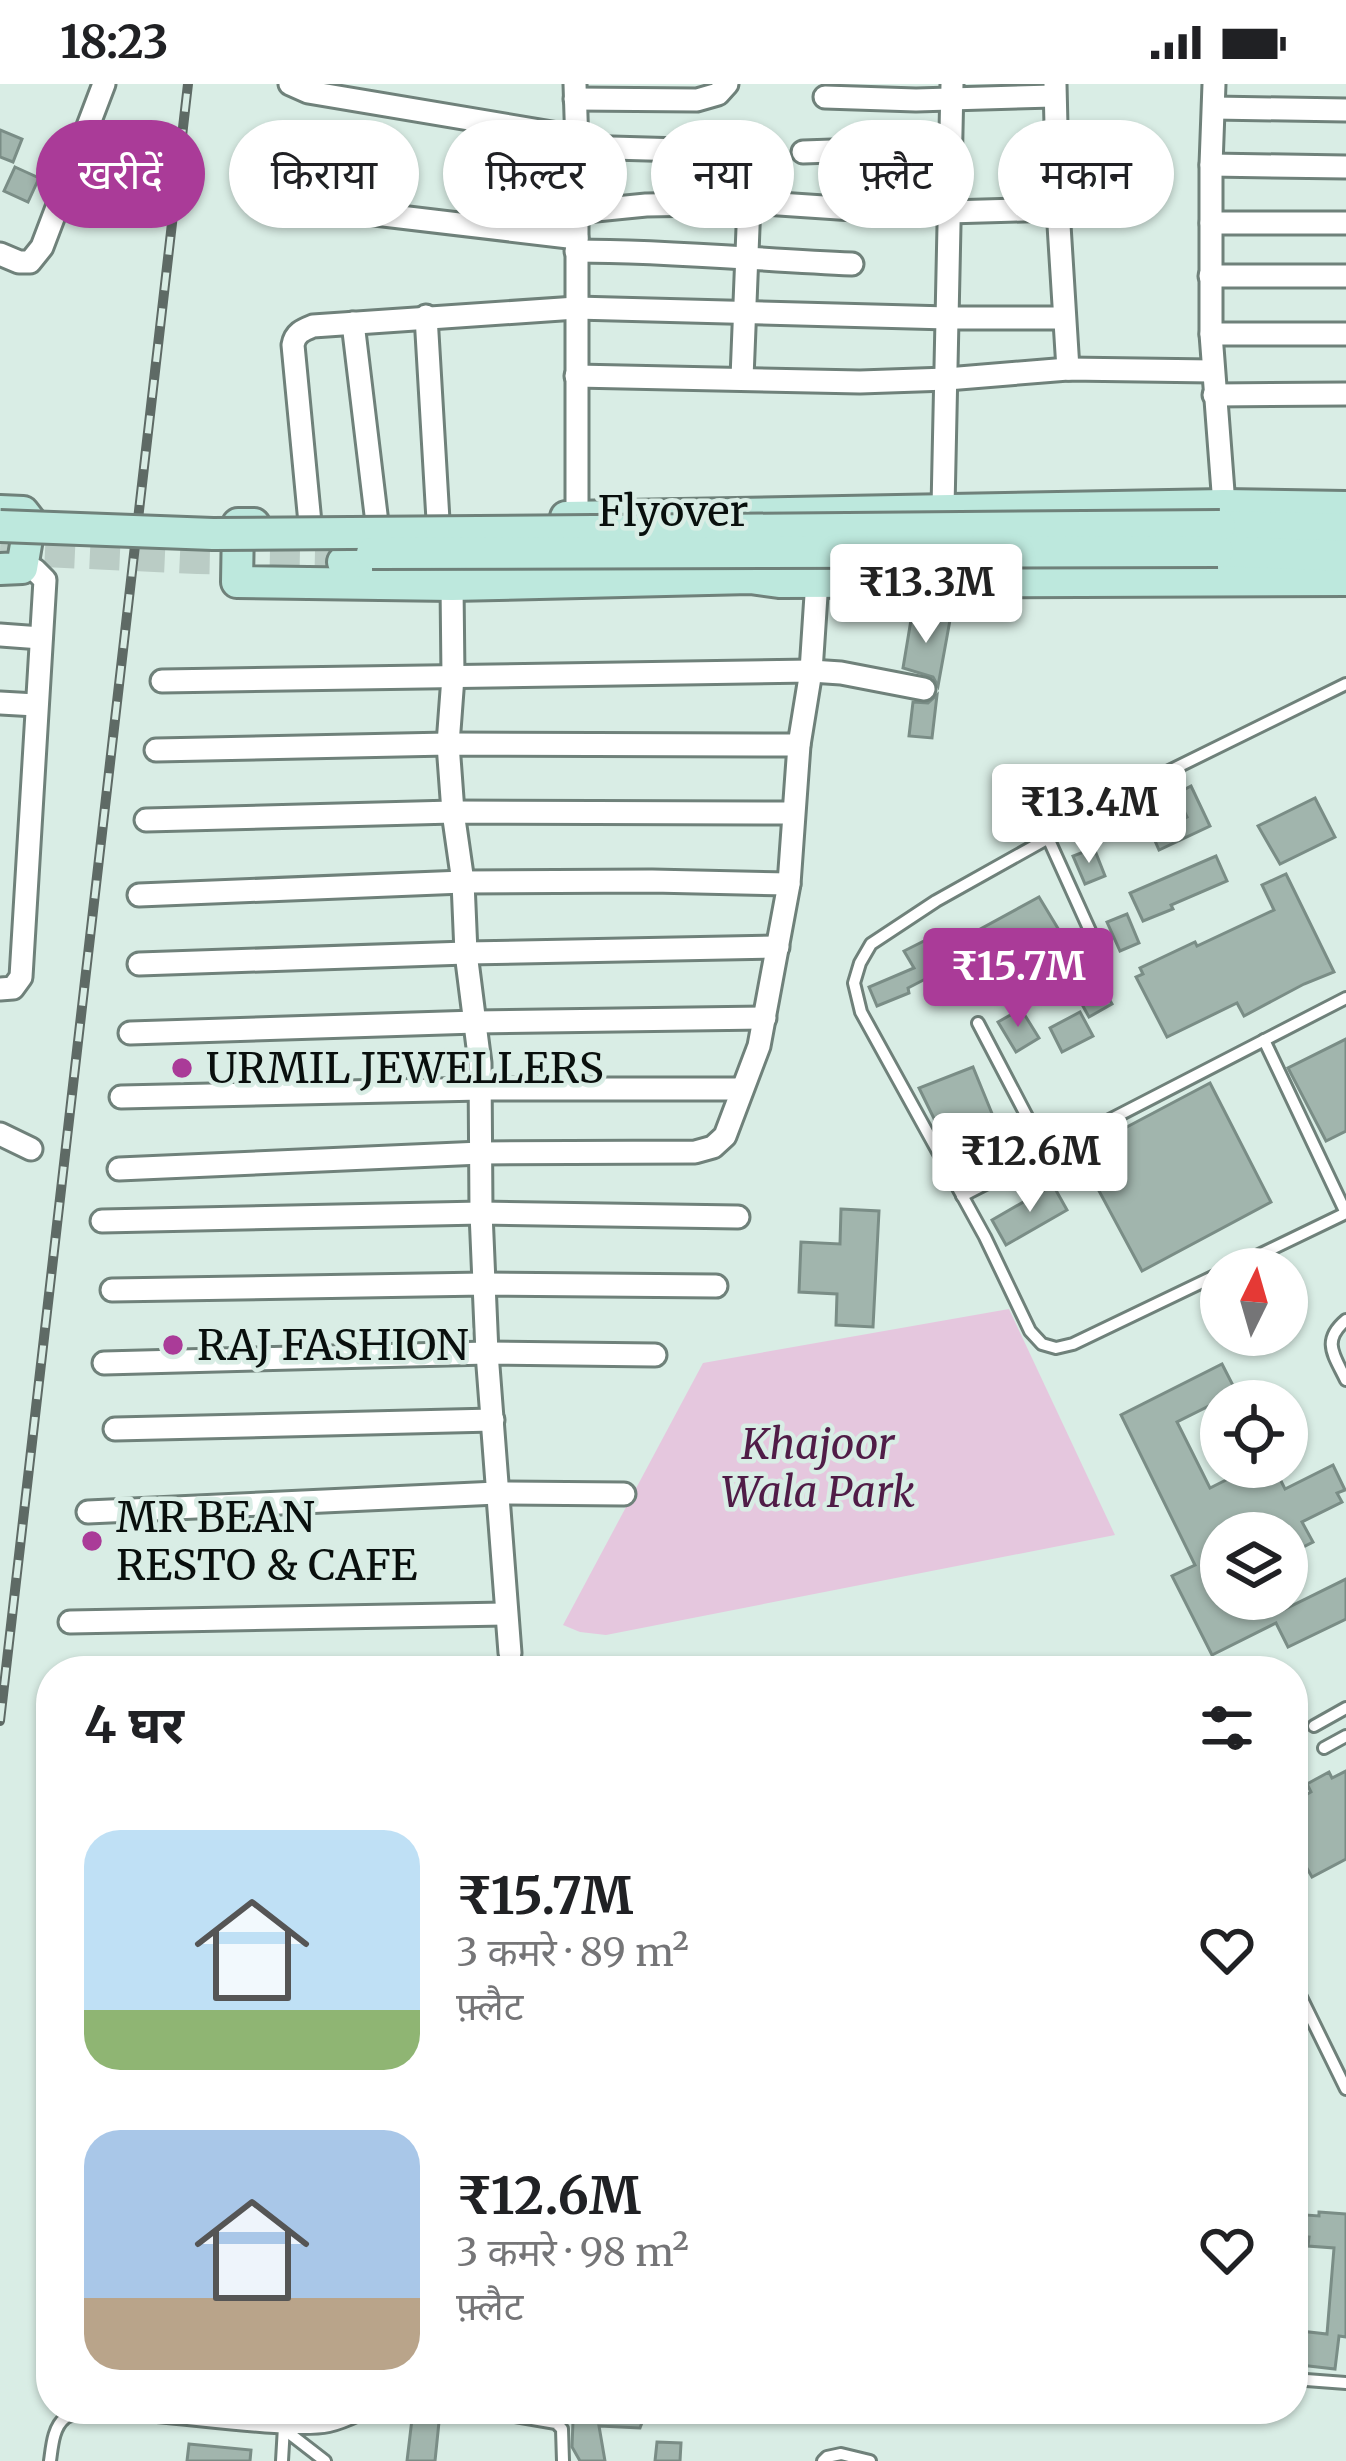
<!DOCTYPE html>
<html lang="hi">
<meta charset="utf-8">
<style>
:root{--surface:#fff;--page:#f2f2f2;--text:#202124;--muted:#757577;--accent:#aa3b98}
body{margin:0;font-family:Merriweather,"Noto Sans Devanagari",serif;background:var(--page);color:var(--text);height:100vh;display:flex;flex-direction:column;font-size:45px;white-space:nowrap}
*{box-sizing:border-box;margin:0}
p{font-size:39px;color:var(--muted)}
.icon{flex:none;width:66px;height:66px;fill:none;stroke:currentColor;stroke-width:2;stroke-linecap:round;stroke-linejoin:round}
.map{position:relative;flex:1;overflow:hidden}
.sheet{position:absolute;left:36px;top:1572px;width:1272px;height:768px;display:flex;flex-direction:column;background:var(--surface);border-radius:48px;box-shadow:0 3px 9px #0004}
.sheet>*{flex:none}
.hud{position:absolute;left:36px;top:36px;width:1275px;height:108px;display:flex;gap:24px}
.needle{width:78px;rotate:5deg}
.controls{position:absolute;left:1200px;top:1164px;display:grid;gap:24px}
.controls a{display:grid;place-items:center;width:108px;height:108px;border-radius:50%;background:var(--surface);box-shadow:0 3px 9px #0004;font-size:60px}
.price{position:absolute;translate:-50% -102px;padding:0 27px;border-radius:12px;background:#fff;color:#222;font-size:39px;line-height:78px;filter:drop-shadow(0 3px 6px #0008)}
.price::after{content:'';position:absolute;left:50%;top:72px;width:36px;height:27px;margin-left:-18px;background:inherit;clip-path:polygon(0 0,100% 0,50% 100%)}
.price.on{background:var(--accent);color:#fff}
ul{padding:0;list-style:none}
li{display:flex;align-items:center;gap:36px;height:300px;padding:0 48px}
li span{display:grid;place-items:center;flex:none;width:336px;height:240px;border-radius:36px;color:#555}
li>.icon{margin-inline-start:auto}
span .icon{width:144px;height:144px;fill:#fffc;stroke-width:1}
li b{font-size:51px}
h2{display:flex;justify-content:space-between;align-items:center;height:144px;padding:0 48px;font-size:51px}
.pill{padding:0 42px;border-radius:54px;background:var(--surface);box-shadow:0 3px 9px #0004;font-size:42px;line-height:108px}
.pill.on{background:var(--accent);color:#fff}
.status{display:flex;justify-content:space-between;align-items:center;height:84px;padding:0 60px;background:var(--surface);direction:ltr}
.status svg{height:33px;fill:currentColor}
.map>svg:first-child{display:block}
.green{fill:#e5c7de}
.building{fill:#a1b5ad;stroke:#7a8d86;stroke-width:3}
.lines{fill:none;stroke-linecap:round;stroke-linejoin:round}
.secondary-tunnel{stroke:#baccc5;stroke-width:30;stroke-dasharray:30 15;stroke-linecap:butt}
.lane-casing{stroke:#6f817a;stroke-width:16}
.street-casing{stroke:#6f817a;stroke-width:27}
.secondary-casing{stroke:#6f817a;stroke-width:36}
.lane{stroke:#fff;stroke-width:10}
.street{stroke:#fff;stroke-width:21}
.secondary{stroke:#bde8dd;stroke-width:30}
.rail-casing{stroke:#5e6a65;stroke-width:10}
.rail{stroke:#d9ede5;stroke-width:6;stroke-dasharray:18;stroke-linecap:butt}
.secondary-bridge-casing{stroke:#6f817a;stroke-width:36;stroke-linecap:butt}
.secondary-bridge{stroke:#bde8dd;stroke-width:30}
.poi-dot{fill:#aa3b98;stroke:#d9ede5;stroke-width:4.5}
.labels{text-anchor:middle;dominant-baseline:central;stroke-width:9;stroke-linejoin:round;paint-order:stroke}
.street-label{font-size:42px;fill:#090f0d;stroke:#d9ede5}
.poi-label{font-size:42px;fill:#090f0d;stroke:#d9ede5;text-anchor:start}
.park-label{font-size:42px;font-style:italic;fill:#501c47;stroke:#d9ede5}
</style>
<div class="status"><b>18:23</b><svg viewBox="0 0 49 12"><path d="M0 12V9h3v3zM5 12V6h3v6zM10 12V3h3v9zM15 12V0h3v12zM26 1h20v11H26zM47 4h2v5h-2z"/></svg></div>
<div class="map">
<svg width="1346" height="2377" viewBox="0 0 1346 2377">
<rect width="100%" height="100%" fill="#d9ede5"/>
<!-- green -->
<path class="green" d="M1009 1225 1115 1451 606 1551 580 1548 563 1541 703 1279Z"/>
<!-- building -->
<g class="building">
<path d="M103 44 133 50 129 86 125 85 117 126 78 119 81 102 83 98 87 99 93 71 96 62H99Z"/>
<path d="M0 46 22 55 13 78 0 73Z"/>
<path d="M273 72 318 79 319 75 344 79 338 126 304 122 303 129 265 123Z"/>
<path d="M15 83 39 94 28 118 4 107Z"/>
<path d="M912 530 950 536 938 602 933 593 903 584Z"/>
<path d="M937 611 932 654 909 652 913 618 928 619Z"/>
<path d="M1191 702 1210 742 1159 766 1152 750 1187 733 1176 710Z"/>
<path d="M1315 714 1335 753 1280 780 1258 742Z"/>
<path d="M1094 764 1105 792 1085 800 1073 772Z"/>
<path d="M1216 772 1227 797 1171 821 1173 825 1143 837 1130 809Z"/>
<path d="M1286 790 1334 888 1304 900 1244 932 1237 919 1167 953 1136 893 1143 890 1140 884 1195 858 1197 862 1274 826 1262 801Z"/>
<path d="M1039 813 1071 866 991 909 970 872 908 904 909 909 877 922 869 903 914 884 904 867 930 854 938 868Z"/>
<path d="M1127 830 1139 859 1120 867 1107 838Z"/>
<path d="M1093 887 1112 920 1089 933 1069 897Z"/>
<path d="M1021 925 1039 954 1016 968 998 938Z"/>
<path d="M1080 928 1093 952 1062 968 1050 944Z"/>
<path d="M1346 955V1047L1326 1057 1288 984Z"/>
<path d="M973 983 993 1032 944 1055 919 1004Z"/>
<path d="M1210 999 1271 1118 1142 1187 1076 1064 1104 1050 1106 1054Z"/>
<path d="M1053 1101 1067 1126 1006 1161 992 1136Z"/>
<path d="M841 1125 879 1127 873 1243 836 1241 837 1210 799 1208 801 1158 840 1160Z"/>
<path d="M1222 1280 1241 1317H1219L1177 1338 1210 1404 1252 1383H1274L1285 1405 1333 1381 1345 1406 1337 1409 1342 1418 1302 1438 1313 1458 1287 1471V1449H1221V1515H1270L1277 1529 1346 1495V1535L1288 1563 1276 1539 1212 1571 1172 1492 1195 1481 1121 1331Z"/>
<path d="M1346 1687V1775L1312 1793 1293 1760V1718L1311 1708 1307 1700 1329 1688 1332 1694Z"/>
<path d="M1319 2128 1346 2130V2253L1339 2252 1335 2285 1300 2281 1301 2278 1293 2277V2256H1299L1300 2247 1327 2250 1334 2164 1308 2162 1309 2153 1293 2151V2130L1319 2132Z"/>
<path d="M596 2325H647L640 2344 599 2342 605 2377H580L572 2363 573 2337 581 2336V2331L595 2333Z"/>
<path d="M412 2335 439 2338 435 2377H407Z"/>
<path d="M657 2358 681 2359 680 2377H655Z"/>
<path d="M189 2360 251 2366 250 2377H187Z"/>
</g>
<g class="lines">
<!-- secondary-tunnel -->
<path class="secondary-tunnel" d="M0 466 198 475 343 478"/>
<!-- lane casing -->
<g class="lane-casing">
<g id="lane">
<path d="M1048 754 1100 869"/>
<path d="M978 939 1046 1069"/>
<path d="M1264 956 1346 1129"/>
<path d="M962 1112 1346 914"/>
<path d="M1230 1185 1346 1129"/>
<path d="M1221 1189 1073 1260 1056 1264 1042 1260 1030 1247 985 1153 861 928 854 899 860 879 871 860 936 817 1161 691 1346 600"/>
<path d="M1346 1236C1321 1257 1334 1271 1346 1296"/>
<path d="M1314 1642 1346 1624"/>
<path d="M1324 1664 1346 1652"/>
<path d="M1293 1897 1346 2005"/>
<path d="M1293 2295 1346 2299"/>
<path d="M474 2325 556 2339 562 2345 563 2377"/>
<path d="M285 2346 325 2377"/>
<path d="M50 2377C52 2363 53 2343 65 2334 93 2315 276 2353 329 2342 344 2339 358 2331 372 2325"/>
<path d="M282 2377 285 2325"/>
<path d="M823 2377 827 2373 841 2370 870 2377"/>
</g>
</g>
<!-- street casing -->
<g class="street-casing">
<g id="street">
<path d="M290 0 308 8 576 53"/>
<path d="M575 0 577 63V433"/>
<path d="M1055 0 1058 125 1068 285"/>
<path d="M1214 0 1211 81V250L1224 421"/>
<path d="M825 13 916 16 1053 12"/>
<path d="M575 15 697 16 718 10 727 0"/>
<path d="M1214 24 1346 26"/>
<path d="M577 63 717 67"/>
<path d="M803 68 951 63"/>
<path d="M1211 81 1346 83"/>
<path d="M358 128 577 154"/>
<path d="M576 128 646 121 764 119 913 129 1058 125"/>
<path d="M1211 139H1346"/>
<path d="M576 167C669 167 760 176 852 180"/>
<path d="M0 170 19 178H30L42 163 104 0"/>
<path d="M1210 192H1346"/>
<path d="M426 232 438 436"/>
<path d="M353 239 377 439"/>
<path d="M1211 250H1346"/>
<path d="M576 292 860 298 947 295 1068 285 1212 287"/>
<path d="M742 294 749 119"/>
<path d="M1214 311 1346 310"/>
<path d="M943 424 952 0"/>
<path d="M310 439 293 261C295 249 303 246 313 242L576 224 948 234H1064"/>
<path d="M452 501 453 593 448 660 453 728 463 798 466 869 480 979 481 1129 487 1269 510 1569"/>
<path d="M0 551 41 554"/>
<path d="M162 597 811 587 841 589 924 605"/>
<path d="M0 619 36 621"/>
<path d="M156 666 448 660 799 661"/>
<path d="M146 736 453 728 793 729"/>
<path d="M139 811 463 798 652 797 789 800"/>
<path d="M139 880 466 869 778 863"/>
<path d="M0 905 13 904 21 893 45 496 35 486 23 481"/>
<path d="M130 949 476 938 765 934"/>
<path d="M121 1013 481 1005H742"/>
<path d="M0 1050 31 1065"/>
<path d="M119 1085 481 1069 695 1068 713 1063 725 1052 759 962 789 800 799 661 811 587 817 496"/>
<path d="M102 1137 481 1129 738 1133"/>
<path d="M112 1206 484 1200 716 1202"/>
<path d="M104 1279 487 1269 655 1271"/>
<path d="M115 1345 493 1336"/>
<path d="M88 1428 497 1409 624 1410"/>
<path d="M70 1538 505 1530"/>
</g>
</g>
<!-- secondary casing -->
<g class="secondary-casing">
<g id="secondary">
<path d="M0 427 23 428 30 437 22 484 0 485"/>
<path d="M566 433 1224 421 1346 423"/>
<path d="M254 440H238L237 498 452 501 750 494 779 498 1346 496"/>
<path d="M1220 442 1346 445"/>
<path d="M1218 467 1346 472"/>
<path d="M343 478 398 477"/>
</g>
</g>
<!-- lane -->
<use href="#lane" class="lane"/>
<!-- street -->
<use href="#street" class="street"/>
<!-- secondary -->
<use href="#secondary" class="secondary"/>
<!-- rail casing -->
<g class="rail-casing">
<path id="rail" d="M0 1637 188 0"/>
</g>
<!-- rail -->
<use href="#rail" class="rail"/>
<!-- secondary-bridge casing -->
<g class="secondary-bridge-casing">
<g id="secondary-bridge">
<path d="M0 442 213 450 1220 442"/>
<path d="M372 469 1218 467"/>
</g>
</g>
<!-- secondary-bridge -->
<use href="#secondary-bridge" class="secondary-bridge"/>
</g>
<!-- markers -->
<g class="poi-dot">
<circle cx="182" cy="984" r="12"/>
<circle cx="173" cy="1261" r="12"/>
<circle cx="92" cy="1457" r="12"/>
</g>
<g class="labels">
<!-- street labels -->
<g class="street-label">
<text x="673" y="427">Flyover</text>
</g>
<!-- poi labels -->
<g class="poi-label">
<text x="206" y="984">URMIL JEWELLERS</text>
<text x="197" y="1261">RAJ FASHION</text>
<text x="116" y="1433">MR BEAN<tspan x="116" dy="48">RESTO &amp; CAFE</tspan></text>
</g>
<!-- park labels -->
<g class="park-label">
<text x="818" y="1360">Khajoor<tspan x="818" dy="48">Wala Park</tspan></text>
</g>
</g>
</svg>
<div class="controls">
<a><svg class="needle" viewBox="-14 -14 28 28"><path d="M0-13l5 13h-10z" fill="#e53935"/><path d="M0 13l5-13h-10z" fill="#757577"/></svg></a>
<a><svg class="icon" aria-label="locate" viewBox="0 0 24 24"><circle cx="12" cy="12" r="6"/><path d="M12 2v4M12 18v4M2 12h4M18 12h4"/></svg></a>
<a><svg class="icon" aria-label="layers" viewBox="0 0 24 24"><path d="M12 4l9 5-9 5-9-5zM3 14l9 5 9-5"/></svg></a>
</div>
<b class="price" style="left:926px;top:562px">₹13.3M</b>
<b class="price" style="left:1089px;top:782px">₹13.4M</b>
<b class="price on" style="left:1018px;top:946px">₹15.7M</b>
<b class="price" style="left:1030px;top:1131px">₹12.6M</b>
<div class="hud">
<a class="pill on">खरीदें</a>
<a class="pill">किराया</a>
<a class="pill">फ़िल्टर</a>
<a class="pill">नया</a>
<a class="pill">फ़्लैट</a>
<a class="pill">मकान</a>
</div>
<section class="sheet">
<h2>4 घर<svg class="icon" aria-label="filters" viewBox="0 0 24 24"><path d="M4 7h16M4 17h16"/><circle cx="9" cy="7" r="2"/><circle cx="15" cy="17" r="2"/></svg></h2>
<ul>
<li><span style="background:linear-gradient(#bfe0f5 75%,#8fb573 0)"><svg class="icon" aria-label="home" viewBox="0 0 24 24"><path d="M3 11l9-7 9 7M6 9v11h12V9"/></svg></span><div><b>₹15.7M</b><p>3 कमरे · 89 m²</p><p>फ़्लैट</p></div><svg class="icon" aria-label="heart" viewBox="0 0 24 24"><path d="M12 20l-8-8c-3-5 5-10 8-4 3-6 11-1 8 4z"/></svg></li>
<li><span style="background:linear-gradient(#a9c7e8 70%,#b9a48a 0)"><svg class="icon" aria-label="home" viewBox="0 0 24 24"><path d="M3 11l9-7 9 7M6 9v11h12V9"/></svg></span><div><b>₹12.6M</b><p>3 कमरे · 98 m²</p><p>फ़्लैट</p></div><svg class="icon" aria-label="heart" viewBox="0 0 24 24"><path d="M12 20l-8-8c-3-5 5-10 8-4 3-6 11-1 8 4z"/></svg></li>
</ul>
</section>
</div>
